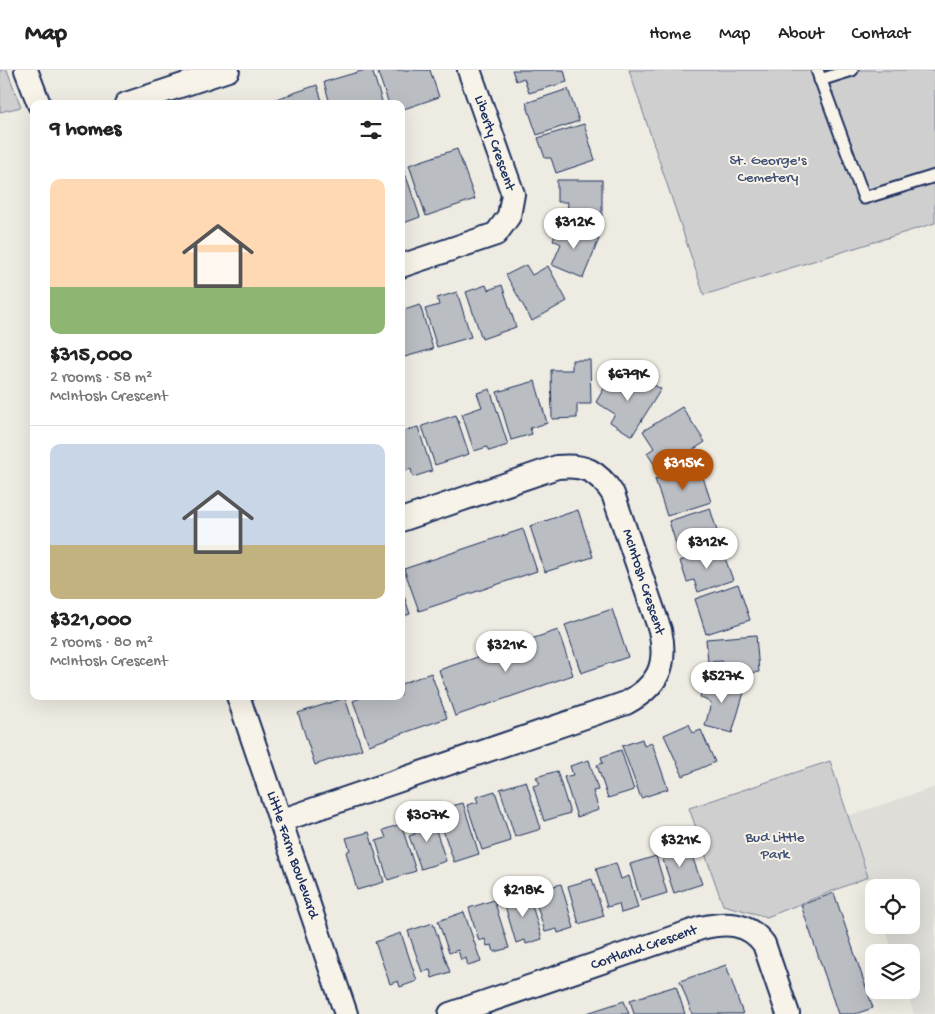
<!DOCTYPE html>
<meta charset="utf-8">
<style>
:root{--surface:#fff;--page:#f2f2f2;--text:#222;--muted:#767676;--line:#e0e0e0;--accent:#b45309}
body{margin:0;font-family:"Gochi Hand",sans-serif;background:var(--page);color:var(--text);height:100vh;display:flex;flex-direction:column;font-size:19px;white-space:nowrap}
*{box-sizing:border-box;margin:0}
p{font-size:16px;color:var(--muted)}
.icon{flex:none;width:28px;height:28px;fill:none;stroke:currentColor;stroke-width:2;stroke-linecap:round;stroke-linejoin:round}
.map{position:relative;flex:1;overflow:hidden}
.details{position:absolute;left:30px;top:30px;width:375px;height:600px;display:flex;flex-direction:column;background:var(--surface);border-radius:10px;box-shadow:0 5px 20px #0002}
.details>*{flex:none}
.controls{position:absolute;left:865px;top:809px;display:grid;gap:10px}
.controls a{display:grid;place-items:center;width:55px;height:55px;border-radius:10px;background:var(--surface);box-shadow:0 5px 20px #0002;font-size:25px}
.price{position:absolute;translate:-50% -42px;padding:0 11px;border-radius:18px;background:#fff;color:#222;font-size:16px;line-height:32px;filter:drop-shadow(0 1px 2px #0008)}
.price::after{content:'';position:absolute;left:50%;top:30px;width:15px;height:11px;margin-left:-8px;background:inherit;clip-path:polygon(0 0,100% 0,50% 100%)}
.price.active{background:var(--accent);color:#fff}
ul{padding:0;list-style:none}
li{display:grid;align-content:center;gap:10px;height:265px;padding:0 20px}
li+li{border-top:1px solid var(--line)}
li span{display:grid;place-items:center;height:155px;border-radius:10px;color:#555}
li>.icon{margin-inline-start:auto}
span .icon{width:90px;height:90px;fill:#fffc;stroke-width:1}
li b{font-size:21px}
h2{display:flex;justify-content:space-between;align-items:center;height:60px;padding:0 20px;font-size:21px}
header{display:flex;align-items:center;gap:30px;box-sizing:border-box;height:70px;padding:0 25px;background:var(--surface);border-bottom:1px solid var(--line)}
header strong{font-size:24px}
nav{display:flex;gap:28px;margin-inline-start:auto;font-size:18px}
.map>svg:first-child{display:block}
.built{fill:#deddd8}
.green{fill:#cfcfcf;stroke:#757f96}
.building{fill:#babdc2;stroke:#1b2f5e}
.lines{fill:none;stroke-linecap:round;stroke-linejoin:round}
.lane-casing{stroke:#1b2f5e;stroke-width:15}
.street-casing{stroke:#1b2f5e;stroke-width:26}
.lane{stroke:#f7f3e8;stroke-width:11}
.street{stroke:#f7f3e8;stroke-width:22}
.labels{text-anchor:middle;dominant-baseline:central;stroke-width:4;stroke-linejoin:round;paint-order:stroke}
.street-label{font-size:15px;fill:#1b2f5e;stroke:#f7f3e8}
.park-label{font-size:15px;fill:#3f4f75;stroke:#f7f3e8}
</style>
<header>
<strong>Map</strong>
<nav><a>Home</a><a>Map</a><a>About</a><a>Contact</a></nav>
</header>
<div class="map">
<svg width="935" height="944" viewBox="0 0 935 944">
<rect width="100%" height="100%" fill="#eeebe2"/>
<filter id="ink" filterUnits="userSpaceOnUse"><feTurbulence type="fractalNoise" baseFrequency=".02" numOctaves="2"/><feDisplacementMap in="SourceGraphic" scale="10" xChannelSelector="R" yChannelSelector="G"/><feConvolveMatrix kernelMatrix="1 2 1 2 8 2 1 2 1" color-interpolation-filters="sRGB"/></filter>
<g filter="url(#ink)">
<!-- built -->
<path class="built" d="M935 717V944H914L906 920H911V882H893L884 855H911V818H874V824L848 746Z"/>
<!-- green -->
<g class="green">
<path d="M0 0H7L21 37 0 42Z"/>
<path d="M629 0H935V153L704 225Z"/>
<path d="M830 691 868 807 767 847 723 835 689 738Z"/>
</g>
<!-- building -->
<g class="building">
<path d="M365 0H372L383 34H330L324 12Z"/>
<path d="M377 0H430L439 27 401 40V34H389Z"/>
<path d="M512 0H564L567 12 529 23 524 8 516 11Z"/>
<path d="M317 15 323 34H262Z"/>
<path d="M568 19 579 51 537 65 526 33Z"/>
<path d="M584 54 595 90 556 103 551 88H545L538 68Z"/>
<path d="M457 79 475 129 426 146 409 95Z"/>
<path d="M404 100 420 147 401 154V101Z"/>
<path d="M557 110H602V146L567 145 568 132H557Z"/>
<path d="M560 152 599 169 583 208 552 195 561 174 553 170Z"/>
<path d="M526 195 532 205 548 196 567 231 532 251 506 205Z"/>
<path d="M486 215 488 220 502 215 516 257 482 269 466 222Z"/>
<path d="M457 222 471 267 437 277 425 239 439 235 437 228Z"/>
<path d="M420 235 433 279 401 288V241Z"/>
<path d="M572 290H590L591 334H577V348L552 349 551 300H572Z"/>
<path d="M613 303 637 318 645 310 661 319 632 366 610 352 615 344 596 332Z"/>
<path d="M535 311 547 353 530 358 532 364 511 370 497 322Z"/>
<path d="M490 319 508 375 489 381 487 377 474 381 462 344 482 337 477 323Z"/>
<path d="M682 337 705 372 659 402 647 383 654 378 643 361Z"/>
<path d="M456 345 469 384 435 395 422 356Z"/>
<path d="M418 357 432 401 413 407 411 399 401 402V362Z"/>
<path d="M699 395 711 432 667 446 655 409Z"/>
<path d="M710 438 720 471 679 484 669 451Z"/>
<path d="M578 440 593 487 545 502 530 456Z"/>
<path d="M523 459 537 501 419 541 404 499Z"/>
<path d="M721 477 733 510 698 522 694 510 687 512 680 491Z"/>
<path d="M738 514 750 550 706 564 695 529Z"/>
<path d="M401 517 410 544 401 547Z"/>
<path d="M612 539 628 587 581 603 565 555Z"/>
<path d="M558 560 573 605 455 646 439 600Z"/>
<path d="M756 565 759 602 723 605 722 591 708 592 706 569Z"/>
<path d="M431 603 447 648 369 675 353 631 365 626H401V614Z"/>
<path d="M706 608 745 619 732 663 705 656 711 633 700 627Z"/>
<path d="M345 628 362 679 315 695 298 643Z"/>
<path d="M689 654 693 663 701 660 715 692 683 706 664 665Z"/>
<path d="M642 669 644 676 652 673 668 719 641 728 622 676Z"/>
<path d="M621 680 634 720 608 728 597 695 603 693 601 687Z"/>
<path d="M589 690 598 720 593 721 599 740 577 747 564 707 573 705 570 696Z"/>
<path d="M557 701 570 743 544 751 533 716 540 714 536 707Z"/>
<path d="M526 711 541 759 515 767 500 719Z"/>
<path d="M495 721 511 771 482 780 467 735 478 732 476 727Z"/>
<path d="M463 733 479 784 454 792 443 760 450 758 447 751 452 749 448 737Z"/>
<path d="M430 742 446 791 421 799 409 766 415 764 412 756 420 753 418 746Z"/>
<path d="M401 754 416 801 388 810 376 771 386 768 383 760Z"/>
<path d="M369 762 384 812 357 820 346 782 350 780 346 768Z"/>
<path d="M678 771 684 788 692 786 702 814 674 823 659 778Z"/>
<path d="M656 786 667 823 641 831 630 794Z"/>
<path d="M616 793 621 809 629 806 638 838 621 843 619 834 607 837 596 799Z"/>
<path d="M592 809 604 846 579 854 568 816Z"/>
<path d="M561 814 574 858 558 863 557 859 545 862 533 822Z"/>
<path d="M528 822 542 869 526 874 525 870 516 873 503 829Z"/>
<path d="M834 823 873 938 855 944H838L801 835Z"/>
<path d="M494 830 509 878 494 882 492 875 487 876 485 869 479 871 469 838Z"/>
<path d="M464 842 481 892 468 896 466 888 461 890 458 880 449 883 438 851Z"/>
<path d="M433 853 450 902 432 908 430 900 422 902 408 861Z"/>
<path d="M401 863 417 911 400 917 398 911 390 914 375 872Z"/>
<path d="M726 895 743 944H692L680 911Z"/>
<path d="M676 916 685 944H634L630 930Z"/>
<path d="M624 931 629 944H584Z"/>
</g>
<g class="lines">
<!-- lane casing -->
<g class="lane-casing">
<g id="lane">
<path d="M817 0 864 128 935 106"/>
<path d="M820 10 852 0"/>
</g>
</g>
<!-- street casing -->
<g class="street-casing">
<g id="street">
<path d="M26 0 39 34"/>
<path d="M126 34 228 0"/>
<path d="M401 196 496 164 509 146 513 124 469 0"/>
<path d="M238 626 346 944"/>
<path d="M280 751 626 633C658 616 668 596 660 560L613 424C598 401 585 394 557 397L401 450"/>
<path d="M450 944 701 858C726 852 748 852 764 874L788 944"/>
</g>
</g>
<!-- lane -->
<use href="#lane" class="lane"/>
<!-- street -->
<use href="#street" class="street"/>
</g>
</g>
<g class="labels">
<!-- street labels -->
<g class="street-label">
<text transform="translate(494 73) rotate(71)">Liberty Crescent</text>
<text transform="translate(643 512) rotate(72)">McIntosh Crescent</text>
<text transform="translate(292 785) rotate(71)">Little Farm Boulevard</text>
<text transform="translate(644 878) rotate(-19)">Cortland Crescent</text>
</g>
<!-- park labels -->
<g class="park-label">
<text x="768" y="91">St. George's<tspan x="768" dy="17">Cemetery</tspan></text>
<text x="775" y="768">Bud Little<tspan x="775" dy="17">Park</tspan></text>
</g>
</g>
</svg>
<div class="controls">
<a><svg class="icon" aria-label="locate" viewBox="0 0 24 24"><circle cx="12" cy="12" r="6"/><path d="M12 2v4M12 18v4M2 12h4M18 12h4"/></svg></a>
<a><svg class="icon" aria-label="layers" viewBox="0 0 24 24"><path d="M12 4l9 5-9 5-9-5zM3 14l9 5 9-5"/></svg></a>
</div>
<b class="price" style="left:574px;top:180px">$312K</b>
<b class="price" style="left:628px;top:332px">$679K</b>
<b class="price active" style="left:683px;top:421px">$315K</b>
<b class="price" style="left:707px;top:500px">$312K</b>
<b class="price" style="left:506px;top:603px">$321K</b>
<b class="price" style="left:722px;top:634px">$527K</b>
<b class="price" style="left:427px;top:773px">$307K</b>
<b class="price" style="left:680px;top:798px">$321K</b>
<b class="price" style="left:523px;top:848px">$218K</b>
<section class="details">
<h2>9 homes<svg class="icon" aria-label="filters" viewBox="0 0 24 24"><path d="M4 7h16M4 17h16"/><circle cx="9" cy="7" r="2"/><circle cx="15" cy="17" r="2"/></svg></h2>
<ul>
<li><span style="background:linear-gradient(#ffd9b3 70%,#8fb573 0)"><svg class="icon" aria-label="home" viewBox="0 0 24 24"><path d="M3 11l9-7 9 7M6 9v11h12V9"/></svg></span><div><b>$315,000</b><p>2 rooms · 58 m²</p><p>McIntosh Crescent</p></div></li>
<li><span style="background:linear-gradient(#c9d6e8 65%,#c2b280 0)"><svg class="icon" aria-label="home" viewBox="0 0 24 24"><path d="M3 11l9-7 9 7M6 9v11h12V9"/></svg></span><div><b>$321,000</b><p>2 rooms · 80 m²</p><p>McIntosh Crescent</p></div></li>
</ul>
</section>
</div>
